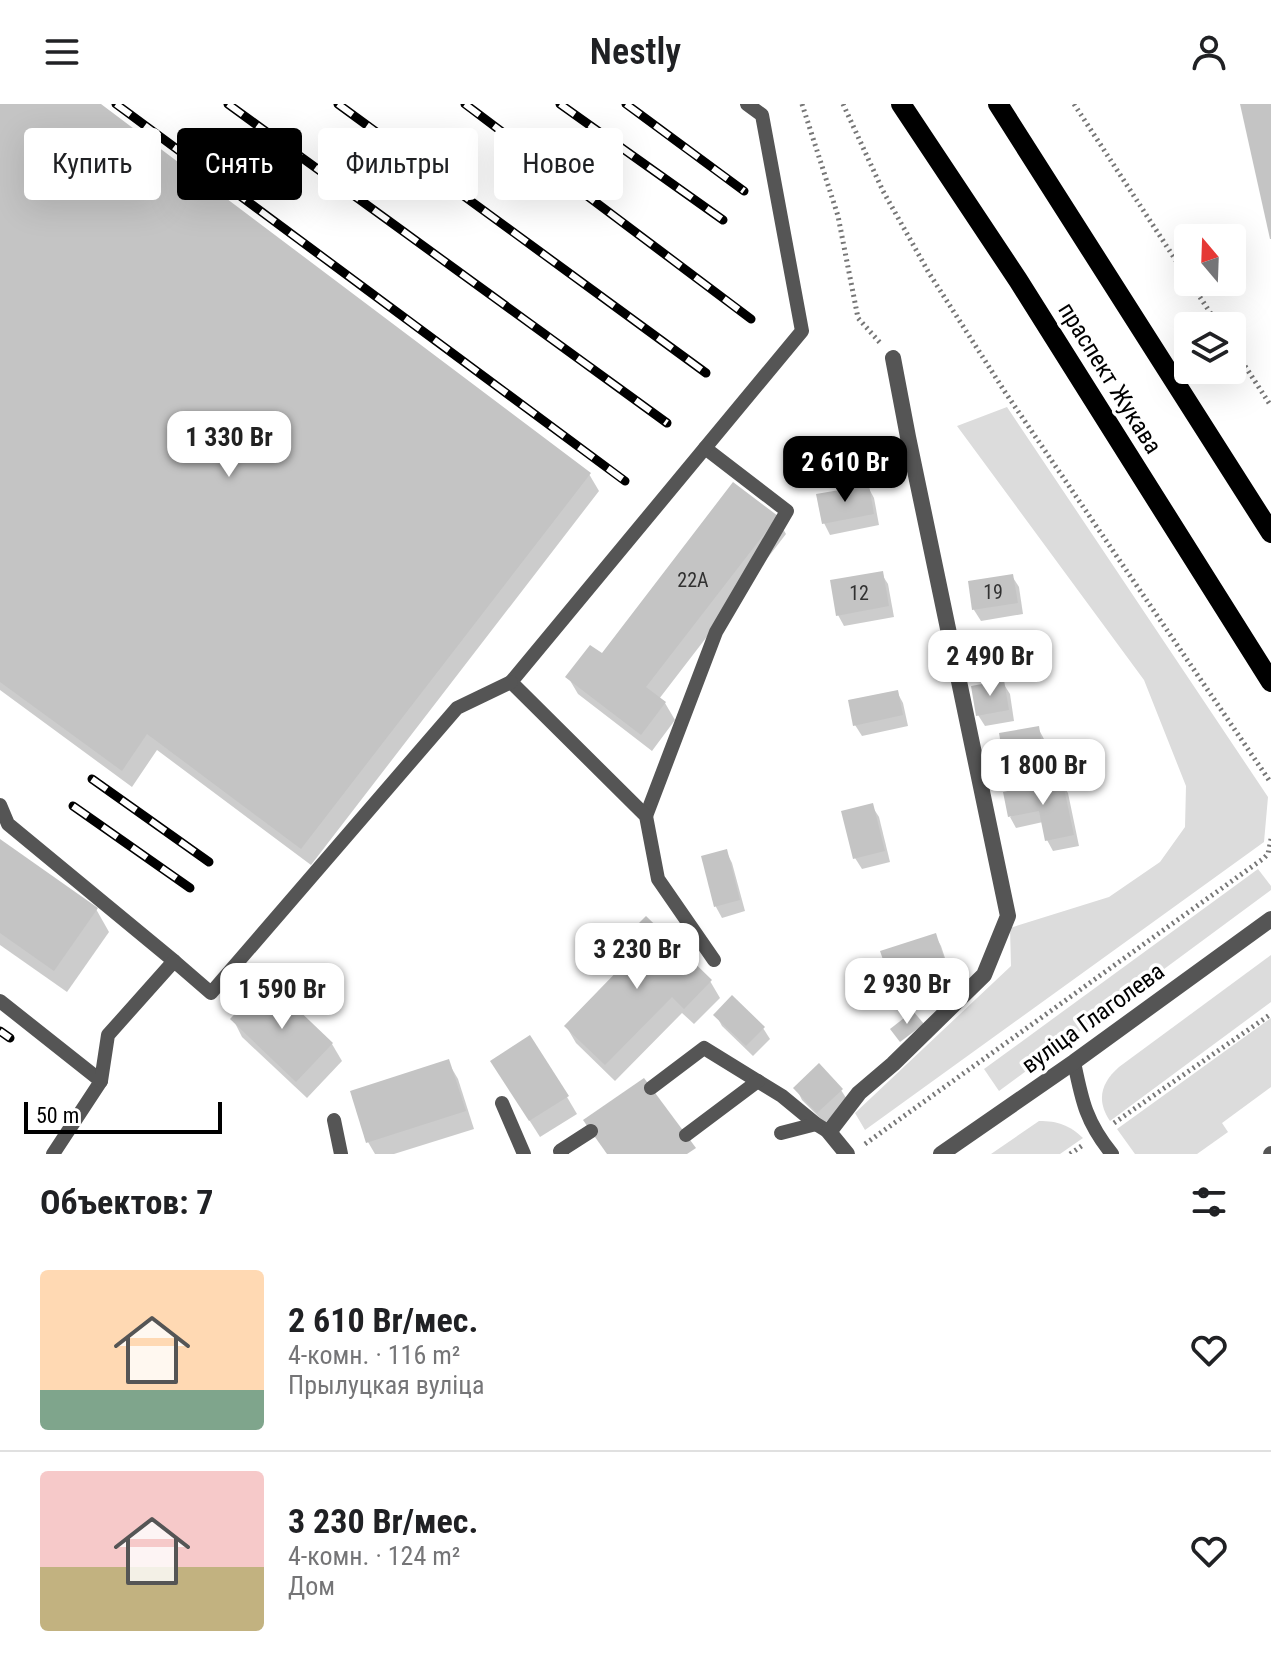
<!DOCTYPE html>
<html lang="ru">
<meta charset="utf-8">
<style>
:root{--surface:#fff;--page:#f6f6f6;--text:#202124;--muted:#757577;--line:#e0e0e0;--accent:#000}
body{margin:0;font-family:"Roboto Condensed",sans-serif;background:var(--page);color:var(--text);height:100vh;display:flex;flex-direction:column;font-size:30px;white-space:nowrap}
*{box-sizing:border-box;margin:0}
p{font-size:26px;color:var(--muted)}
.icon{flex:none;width:44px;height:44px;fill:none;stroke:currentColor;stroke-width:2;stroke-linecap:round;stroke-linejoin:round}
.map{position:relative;height:1050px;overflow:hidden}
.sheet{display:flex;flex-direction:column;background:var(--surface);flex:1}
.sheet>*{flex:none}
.hud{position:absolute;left:24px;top:24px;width:800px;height:72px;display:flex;gap:16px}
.needle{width:52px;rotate:341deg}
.buttons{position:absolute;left:1174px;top:120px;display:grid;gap:16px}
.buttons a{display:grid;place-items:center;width:72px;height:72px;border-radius:8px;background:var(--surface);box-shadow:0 8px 32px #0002;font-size:40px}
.scale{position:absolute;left:24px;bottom:20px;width:198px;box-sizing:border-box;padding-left:8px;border:4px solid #000;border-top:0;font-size:22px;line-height:28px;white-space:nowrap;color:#000;-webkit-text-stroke:6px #fff;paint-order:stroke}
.price{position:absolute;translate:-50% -68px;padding:0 18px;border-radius:16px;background:#fff;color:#222;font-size:26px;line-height:52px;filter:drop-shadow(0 2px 4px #0008)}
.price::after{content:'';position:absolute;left:50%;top:48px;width:24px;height:18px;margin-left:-12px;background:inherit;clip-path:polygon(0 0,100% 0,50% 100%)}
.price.on{background:var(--accent);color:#fff}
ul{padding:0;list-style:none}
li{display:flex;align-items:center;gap:24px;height:200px;padding:0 40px}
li+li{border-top:2px solid var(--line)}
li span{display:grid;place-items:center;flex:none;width:224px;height:160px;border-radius:8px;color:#555}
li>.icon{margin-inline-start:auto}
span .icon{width:96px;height:96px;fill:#fffc;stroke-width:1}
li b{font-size:34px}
h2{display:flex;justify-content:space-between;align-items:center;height:96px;padding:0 40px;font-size:34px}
.chip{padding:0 28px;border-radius:8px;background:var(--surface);box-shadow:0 8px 32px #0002;font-size:28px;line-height:72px}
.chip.on{background:var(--accent);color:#fff}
header{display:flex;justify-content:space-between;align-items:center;height:104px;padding:0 40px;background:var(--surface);font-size:36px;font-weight:600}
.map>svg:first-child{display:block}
.green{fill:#dcdcdc}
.shadow{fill:#0003}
.building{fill:#c4c4c4}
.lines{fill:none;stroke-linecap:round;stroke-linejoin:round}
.path{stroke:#777;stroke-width:5;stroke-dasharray:2 4;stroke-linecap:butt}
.service{stroke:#555;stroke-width:14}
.minor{stroke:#555;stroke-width:16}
.tertiary{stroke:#555;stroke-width:16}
.primary{stroke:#000;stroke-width:20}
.rail-casing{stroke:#000;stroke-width:9}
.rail{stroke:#fff;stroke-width:6;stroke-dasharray:18;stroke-linecap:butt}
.labels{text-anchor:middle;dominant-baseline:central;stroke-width:7;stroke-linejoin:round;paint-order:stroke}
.number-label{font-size:20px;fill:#313131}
.street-label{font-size:24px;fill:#000;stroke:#fff}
</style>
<header><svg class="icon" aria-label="menu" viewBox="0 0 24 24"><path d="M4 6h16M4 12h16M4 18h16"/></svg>Nestly<svg class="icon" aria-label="person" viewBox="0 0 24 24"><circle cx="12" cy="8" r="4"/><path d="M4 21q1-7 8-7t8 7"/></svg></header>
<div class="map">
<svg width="1271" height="1050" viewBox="0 0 1271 1050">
<rect width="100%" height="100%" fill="#fff"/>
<!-- green -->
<g class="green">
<path d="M1007 303 1268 693 1264 738 865 1026 855 1009 1011 862 1010 824 1109 793 1160 758 1185 723 1186 682 1144 576 957 322Z"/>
<path d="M1258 765 1271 782V786L999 987 984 965Z"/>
<path d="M1271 851V898L1110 1017C1096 996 1101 979 1119 963Z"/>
<path d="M1271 914V983L1222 1019 1228 1028 1197 1050H1135L1117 1025Z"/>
<path d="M1039 1017C1058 1017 1069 1021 1083 1034L1060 1050H991Z"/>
</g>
<!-- shadow -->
<g class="shadow">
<path d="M0 0H97L589 370 599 387 311 761 157 646 132 683 0 586Z"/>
<path d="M868 383 874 394 879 421 830 431 824 419Z"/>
<path d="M776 413 786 430 659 595 665 599 675 616 652 647 578 590 568 573 602 552Z"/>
<path d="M881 469 888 480 894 513 844 522 838 511Z"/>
<path d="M1012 472 1019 483 1023 510 981 517 974 506 970 479Z"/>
<path d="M1003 579 1010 590 1014 617 985 622 978 611Z"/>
<path d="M897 588 903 599 908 622 862 632 855 621Z"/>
<path d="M1038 624 1044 635 1049 663 1013 670 1006 659Z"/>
<path d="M1061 678 1068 689 1079 742 1053 747 1047 736 1043 718 1016 724 1010 713Z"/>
<path d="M872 702 879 713 890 758 862 765 855 754Z"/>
<path d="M0 738 96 805 109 828 67 888 0 841Z"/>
<path d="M726 747 732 759 745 807 722 814 716 803 703 754Z"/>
<path d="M935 831 941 842 951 872 899 889 892 878Z"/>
<path d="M621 840 710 877 720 894 694 920 682 909 615 977 576 939 566 922 630 857Z"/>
<path d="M716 911 763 924 770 935 753 952 722 922Z"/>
<path d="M233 915 332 940 342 957 307 994 242 933Z"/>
<path d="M448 958 458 975 474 1025 394 1050H375L368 1038Z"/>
<path d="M503 975 567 993 577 1010 540 1033Z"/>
<path d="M796 984 841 986 848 997 825 1019 802 996Z"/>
</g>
<!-- building -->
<g class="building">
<path d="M0 0H101L591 369 301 745 147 630 122 667 0 578Z"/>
<path d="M1240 0H1271V135H1270Z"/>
<path d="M733 378 778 412 646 583 666 598 641 631 565 573 590 541 602 549Z"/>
<path d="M869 381 874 410 822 420 816 390Z"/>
<path d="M883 467 889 502 836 512 830 476Z"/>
<path d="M1013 470 1018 499 972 506 968 477Z"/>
<path d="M1004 576 1009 606 976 612 971 582Z"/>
<path d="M898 586 903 611 853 622 848 596Z"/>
<path d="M1039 622 1044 652 1004 659 999 629Z"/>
<path d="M1062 675 1074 731 1045 737 1039 707 1008 713 1003 688Z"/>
<path d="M873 699 885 747 853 755 841 707Z"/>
<path d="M0 735 98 804 54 867 0 829Z"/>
<path d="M727 745 740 796 714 803 701 752Z"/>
<path d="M646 812 712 876 684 905 672 893 605 961 564 922 631 853 618 840Z"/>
<path d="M936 829 946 861 891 879 880 847Z"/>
<path d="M267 876 333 939 296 978 230 915Z"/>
<path d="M732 891 765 923 746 942 713 911Z"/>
<path d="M913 907 924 920 900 938 890 925Z"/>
<path d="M530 931 569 992 529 1017 490 957Z"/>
<path d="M449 955 466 1007 366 1039 350 987Z"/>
<path d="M819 959 843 985 817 1009 793 984Z"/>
<path d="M644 974 696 1044 687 1050H607L583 1016Z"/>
</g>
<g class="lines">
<!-- path -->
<g class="path">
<path d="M802 0 838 112 858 214 882 241"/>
<path d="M843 0 883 87 929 169 1005 288 1271 679"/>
<path d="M1074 0 1188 175"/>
<path d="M1190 178 1219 222"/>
<path d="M1232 242 1271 302"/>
<path d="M1114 1019 1271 910"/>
<path d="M865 1040 1264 754 1268 750 1271 735"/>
<path d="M1070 1050 1083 1041"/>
</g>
<!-- service -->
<g class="service">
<path d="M0 701 8 720 174 857"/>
<path d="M646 712 716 528 787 407 705 344"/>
<path d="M714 856 658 775 646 712 511 578 802 227 762 11 747 0"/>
<path d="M0 897 101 977 53 1050"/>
<path d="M1074 958C1082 997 1086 1018 1112 1050"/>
<path d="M101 977 108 931 174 857 211 889 457 604 511 578"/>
<path d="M651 984 704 944 782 992 816 1020 829 1028"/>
<path d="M502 999 524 1050"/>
<path d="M334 1016 341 1050"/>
<path d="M781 1029 816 1020"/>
<path d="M686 1031 758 977"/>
<path d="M562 1050 560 1047 591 1027"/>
<path d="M1270 1050 1271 1049"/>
</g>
<!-- minor -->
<path class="minor" d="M847 1050 829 1028 859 989 893 960 984 871 1008 812 908 333 893 254"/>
<!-- tertiary -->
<path class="tertiary" d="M941 1050 1074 958 1271 815"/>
<!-- primary -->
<g class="primary">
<path d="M901 0 1018 176 1271 578"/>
<path d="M998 0 1271 429"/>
</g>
<!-- rail casing -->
<g class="rail-casing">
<g id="rail">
<path d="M116 0 625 377"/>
<path d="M228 0 667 319"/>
<path d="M338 0 706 269"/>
<path d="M465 0 751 215"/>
<path d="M560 0 723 116"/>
<path d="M626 0 744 87"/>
<path d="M92 675 209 758"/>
<path d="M73 702 190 784"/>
<path d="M0 927 10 934"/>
</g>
</g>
<!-- rail -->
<use href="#rail" class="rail"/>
</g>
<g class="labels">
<!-- number labels -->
<g class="number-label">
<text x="693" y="476">22А</text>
<text x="993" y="488">19</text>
<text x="859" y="489">12</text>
</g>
<!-- street labels -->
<g class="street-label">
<text transform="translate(1110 274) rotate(58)">праспект Жукава</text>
<text transform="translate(1093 914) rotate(-36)">вуліца Глаголева</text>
</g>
</g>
</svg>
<div class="buttons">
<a><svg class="needle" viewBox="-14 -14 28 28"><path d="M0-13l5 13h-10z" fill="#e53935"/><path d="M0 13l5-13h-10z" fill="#757577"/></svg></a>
<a><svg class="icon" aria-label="layers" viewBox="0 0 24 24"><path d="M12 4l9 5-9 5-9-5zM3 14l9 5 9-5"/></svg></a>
</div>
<div class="scale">50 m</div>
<b class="price" style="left:229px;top:375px">1 330 Br</b>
<b class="price on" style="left:845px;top:400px">2 610 Br</b>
<b class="price" style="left:990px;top:594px">2 490 Br</b>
<b class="price" style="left:1043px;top:703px">1 800 Br</b>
<b class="price" style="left:637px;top:887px">3 230 Br</b>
<b class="price" style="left:907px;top:922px">2 930 Br</b>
<b class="price" style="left:282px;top:927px">1 590 Br</b>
<div class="hud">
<a class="chip">Купить</a>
<a class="chip on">Снять</a>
<a class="chip">Фильтры</a>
<a class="chip">Новое</a>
</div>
</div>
<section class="sheet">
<h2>Объектов: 7<svg class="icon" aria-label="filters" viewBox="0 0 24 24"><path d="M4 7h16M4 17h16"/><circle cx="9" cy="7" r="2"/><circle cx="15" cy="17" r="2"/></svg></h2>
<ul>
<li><span style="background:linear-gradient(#ffd9b3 75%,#7fa58c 0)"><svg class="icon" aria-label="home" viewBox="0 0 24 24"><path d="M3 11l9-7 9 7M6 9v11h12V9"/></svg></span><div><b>2 610 Br/мес.</b><p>4-комн. · 116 m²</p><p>Прылуцкая вуліца</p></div><svg class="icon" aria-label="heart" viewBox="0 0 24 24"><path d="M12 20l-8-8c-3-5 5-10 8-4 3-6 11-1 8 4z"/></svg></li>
<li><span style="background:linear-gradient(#f6c9c9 60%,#c2b280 0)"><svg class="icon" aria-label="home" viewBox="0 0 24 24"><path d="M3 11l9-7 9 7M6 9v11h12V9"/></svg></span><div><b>3 230 Br/мес.</b><p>4-комн. · 124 m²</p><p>Дом</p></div><svg class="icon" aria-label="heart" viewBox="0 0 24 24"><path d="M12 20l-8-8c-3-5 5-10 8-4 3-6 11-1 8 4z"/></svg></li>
</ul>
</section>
